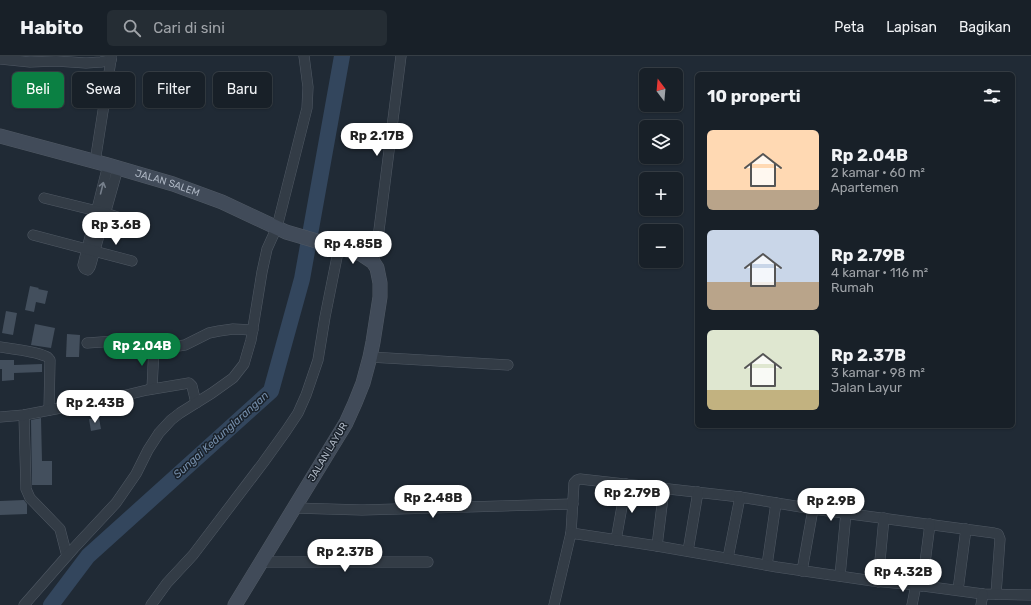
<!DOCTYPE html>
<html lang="id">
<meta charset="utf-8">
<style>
:root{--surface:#182028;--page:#252d34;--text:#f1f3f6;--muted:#9fa3a8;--line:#363e45;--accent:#0b8043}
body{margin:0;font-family:Rubik,sans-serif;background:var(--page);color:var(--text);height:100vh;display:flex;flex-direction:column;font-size:15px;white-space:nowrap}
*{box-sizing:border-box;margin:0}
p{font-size:13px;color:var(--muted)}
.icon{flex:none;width:22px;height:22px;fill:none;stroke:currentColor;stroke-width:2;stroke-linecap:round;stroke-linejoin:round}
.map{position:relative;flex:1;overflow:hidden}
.drawer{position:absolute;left:695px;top:16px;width:320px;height:356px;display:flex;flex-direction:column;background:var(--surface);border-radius:6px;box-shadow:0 1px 3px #0004,0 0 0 1px var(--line)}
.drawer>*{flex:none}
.banner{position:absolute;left:12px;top:16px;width:380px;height:36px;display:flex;gap:8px}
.needle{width:26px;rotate:344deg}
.buttons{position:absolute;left:639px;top:12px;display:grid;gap:8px}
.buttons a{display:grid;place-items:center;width:44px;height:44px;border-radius:6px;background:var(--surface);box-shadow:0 1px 3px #0004,0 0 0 1px var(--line);font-size:20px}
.price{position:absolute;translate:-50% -34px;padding:0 9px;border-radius:14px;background:#fff;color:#222;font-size:13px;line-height:26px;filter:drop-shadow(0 1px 2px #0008)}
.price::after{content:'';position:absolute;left:50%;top:24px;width:12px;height:9px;margin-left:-6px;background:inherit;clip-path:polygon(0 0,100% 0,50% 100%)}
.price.current{background:var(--accent);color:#fff}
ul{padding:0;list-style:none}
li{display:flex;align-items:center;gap:12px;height:100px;padding:0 12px}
li span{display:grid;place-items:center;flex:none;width:112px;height:80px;border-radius:6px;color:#555}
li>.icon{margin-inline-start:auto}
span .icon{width:48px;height:48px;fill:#fffc;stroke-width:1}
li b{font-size:17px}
h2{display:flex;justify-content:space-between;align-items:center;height:48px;padding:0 12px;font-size:17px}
.pill{padding:0 14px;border-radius:6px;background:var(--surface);box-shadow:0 1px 3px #0004,0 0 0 1px var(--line);font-size:14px;line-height:36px}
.pill.current{background:var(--accent);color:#fff}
header{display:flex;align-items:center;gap:24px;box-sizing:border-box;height:56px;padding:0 20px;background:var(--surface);border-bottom:1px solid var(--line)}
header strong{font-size:19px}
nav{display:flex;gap:22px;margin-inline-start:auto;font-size:14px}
.search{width:280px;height:36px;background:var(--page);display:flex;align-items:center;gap:10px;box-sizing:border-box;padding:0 14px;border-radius:6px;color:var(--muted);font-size:15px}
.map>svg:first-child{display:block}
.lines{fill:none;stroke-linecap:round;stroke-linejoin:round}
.river{stroke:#33465d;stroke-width:16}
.building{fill:#434f5d}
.street-casing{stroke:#505964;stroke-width:11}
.secondary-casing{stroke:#505964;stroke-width:15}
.street{stroke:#333c46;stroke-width:10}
.secondary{stroke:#414b59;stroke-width:14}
.oneway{stroke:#767f8b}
.labels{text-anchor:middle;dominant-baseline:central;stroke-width:3;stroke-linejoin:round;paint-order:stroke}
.street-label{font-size:10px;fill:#adb6c3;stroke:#19212a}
.water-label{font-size:11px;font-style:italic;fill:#758eab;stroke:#19212a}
</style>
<header>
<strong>Habito</strong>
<div class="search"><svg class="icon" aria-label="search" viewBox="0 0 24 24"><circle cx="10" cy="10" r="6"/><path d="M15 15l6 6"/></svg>Cari di sini</div>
<nav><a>Peta</a><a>Lapisan</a><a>Bagikan</a></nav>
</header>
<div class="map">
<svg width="1031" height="549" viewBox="0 0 1031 549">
<rect width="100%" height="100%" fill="#202a35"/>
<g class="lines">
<!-- river -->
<path class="river" d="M51 549 88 500 271 335 302 223 342 0"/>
</g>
<!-- building -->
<g class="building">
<path d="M30 230 39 232 38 233 48 235 45 248 36 246 34 256 25 254Z"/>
<path d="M6 255 17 257 13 279 2 277Z"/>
<path d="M35 268 55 272 51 292 31 289Z"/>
<path d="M67 278 80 279 79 301H66Z"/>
<path d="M0 304H14V309L42 308V316L14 317V324L2 325V313H0Z"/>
<path d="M41 362 42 405H52V429H32L31 364Z"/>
<path d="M99 362 101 373 91 375 89 363Z"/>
<path d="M24 444 27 448V458L0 459V445Z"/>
</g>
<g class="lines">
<!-- street casing -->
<g class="street-casing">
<g id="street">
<path d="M0 3 30 6 56 5 86 7 101 6 111 4V0"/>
<path d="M95 106 111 4"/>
<path d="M108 109 83 209C84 212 84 213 88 214L90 211 91 208 118 112"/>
<path d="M44 142 105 157 136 167"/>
<path d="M33 179 132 205"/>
<path d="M373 206 377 190 401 0"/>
<path d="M87 287 131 284 139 285 154 290 172 291 185 289 209 277 219 275 233 273 253 274"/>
<path d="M0 291C13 293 34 295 45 300 49 301 48 302 50 304L49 354"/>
<path d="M370 301 508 309"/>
<path d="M152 333 154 290"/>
<path d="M24 359 26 433 30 442 60 473 67 500"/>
<path d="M0 361 24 359 118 341 147 334 189 327 192 330 196 347"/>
<path d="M294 452 362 454 573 448"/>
<path d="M571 477 574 427 577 424 580 423 740 441 813 453 994 477 998 478 1000 483 996 538"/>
<path d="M616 484 626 428"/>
<path d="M657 490 664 433"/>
<path d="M688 495 698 436"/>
<path d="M728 502 740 441"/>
<path d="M261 506H428"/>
<path d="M767 509 776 447"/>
<path d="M802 515 813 453"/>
<path d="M840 520 846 457"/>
<path d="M878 526 884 462"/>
<path d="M922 530 930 468"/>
<path d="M958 534 966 473"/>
<path d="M24 549 74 492 116 447 136 418 148 394 159 377 171 364 180 357 212 337 233 322 244 308 251 284 262 216 267 193 277 171 307 52 308 31 304 0"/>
<path d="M151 549 167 527 193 499 263 407 286 375 298 357 306 339 318 304 325 261 339 191"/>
<path d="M554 549 571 477 657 490 777 511 873 525 916 529 983 538 1031 539"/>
<path d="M912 549 916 529"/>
<path d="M981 549 983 538"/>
</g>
</g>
<!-- secondary casing -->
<g class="secondary-casing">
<g id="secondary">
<path id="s1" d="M0 80 108 109 173 128 222 146 286 176 361 198 373 206 377 212 380 227V241L373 286 370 301 363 327 355 347 346 367 235 549"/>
</g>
</g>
<!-- street -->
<use href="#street" class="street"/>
<!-- secondary -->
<use href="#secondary" class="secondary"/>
</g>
<!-- one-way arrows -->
<defs><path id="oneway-shaft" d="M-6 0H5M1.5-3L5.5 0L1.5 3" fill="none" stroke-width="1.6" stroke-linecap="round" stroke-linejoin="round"/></defs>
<use class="oneway" href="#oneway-shaft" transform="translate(102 132) rotate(-76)"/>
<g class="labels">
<!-- street labels -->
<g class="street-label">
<text stroke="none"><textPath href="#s1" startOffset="174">JALAN SALEM</textPath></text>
<text transform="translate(328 396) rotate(-59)">JALAN LAYUR</text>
</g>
<!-- water labels -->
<g class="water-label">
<text transform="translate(221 379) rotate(-42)">Sungai Kedunglarangan</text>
</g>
</g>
</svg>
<div class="buttons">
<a><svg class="needle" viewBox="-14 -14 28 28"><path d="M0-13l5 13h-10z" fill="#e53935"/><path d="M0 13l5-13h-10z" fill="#9fa3a8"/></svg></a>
<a><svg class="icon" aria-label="layers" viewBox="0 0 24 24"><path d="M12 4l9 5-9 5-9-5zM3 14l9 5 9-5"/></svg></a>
<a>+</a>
<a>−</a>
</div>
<b class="price" style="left:377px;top:101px">Rp 2.17B</b>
<b class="price" style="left:116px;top:190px">Rp 3.6B</b>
<b class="price" style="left:353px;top:209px">Rp 4.85B</b>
<b class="price current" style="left:142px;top:311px">Rp 2.04B</b>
<b class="price" style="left:95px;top:368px">Rp 2.43B</b>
<b class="price" style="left:632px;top:458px">Rp 2.79B</b>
<b class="price" style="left:433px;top:463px">Rp 2.48B</b>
<b class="price" style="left:831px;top:466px">Rp 2.9B</b>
<b class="price" style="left:345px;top:517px">Rp 2.37B</b>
<b class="price" style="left:903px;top:537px">Rp 4.32B</b>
<div class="banner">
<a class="pill current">Beli</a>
<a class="pill">Sewa</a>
<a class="pill">Filter</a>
<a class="pill">Baru</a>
</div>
<section class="drawer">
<h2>10 properti<svg class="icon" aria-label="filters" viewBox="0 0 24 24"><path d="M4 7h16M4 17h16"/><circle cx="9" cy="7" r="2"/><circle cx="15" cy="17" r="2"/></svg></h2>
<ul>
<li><span style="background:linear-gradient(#ffd9b3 75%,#b9a48a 0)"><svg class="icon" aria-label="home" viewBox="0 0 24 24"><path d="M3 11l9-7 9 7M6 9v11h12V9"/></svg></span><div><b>Rp 2.04B</b><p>2 kamar · 60 m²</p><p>Apartemen</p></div></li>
<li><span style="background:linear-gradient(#c9d6e8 65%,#b9a48a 0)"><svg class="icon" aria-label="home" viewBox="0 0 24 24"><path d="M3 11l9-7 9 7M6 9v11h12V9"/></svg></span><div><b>Rp 2.79B</b><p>4 kamar · 116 m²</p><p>Rumah</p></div></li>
<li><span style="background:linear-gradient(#dfe7d0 75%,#c2b280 0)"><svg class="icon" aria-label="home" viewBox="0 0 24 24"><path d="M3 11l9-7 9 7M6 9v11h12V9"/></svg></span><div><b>Rp 2.37B</b><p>3 kamar · 98 m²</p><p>Jalan Layur</p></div></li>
</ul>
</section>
</div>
